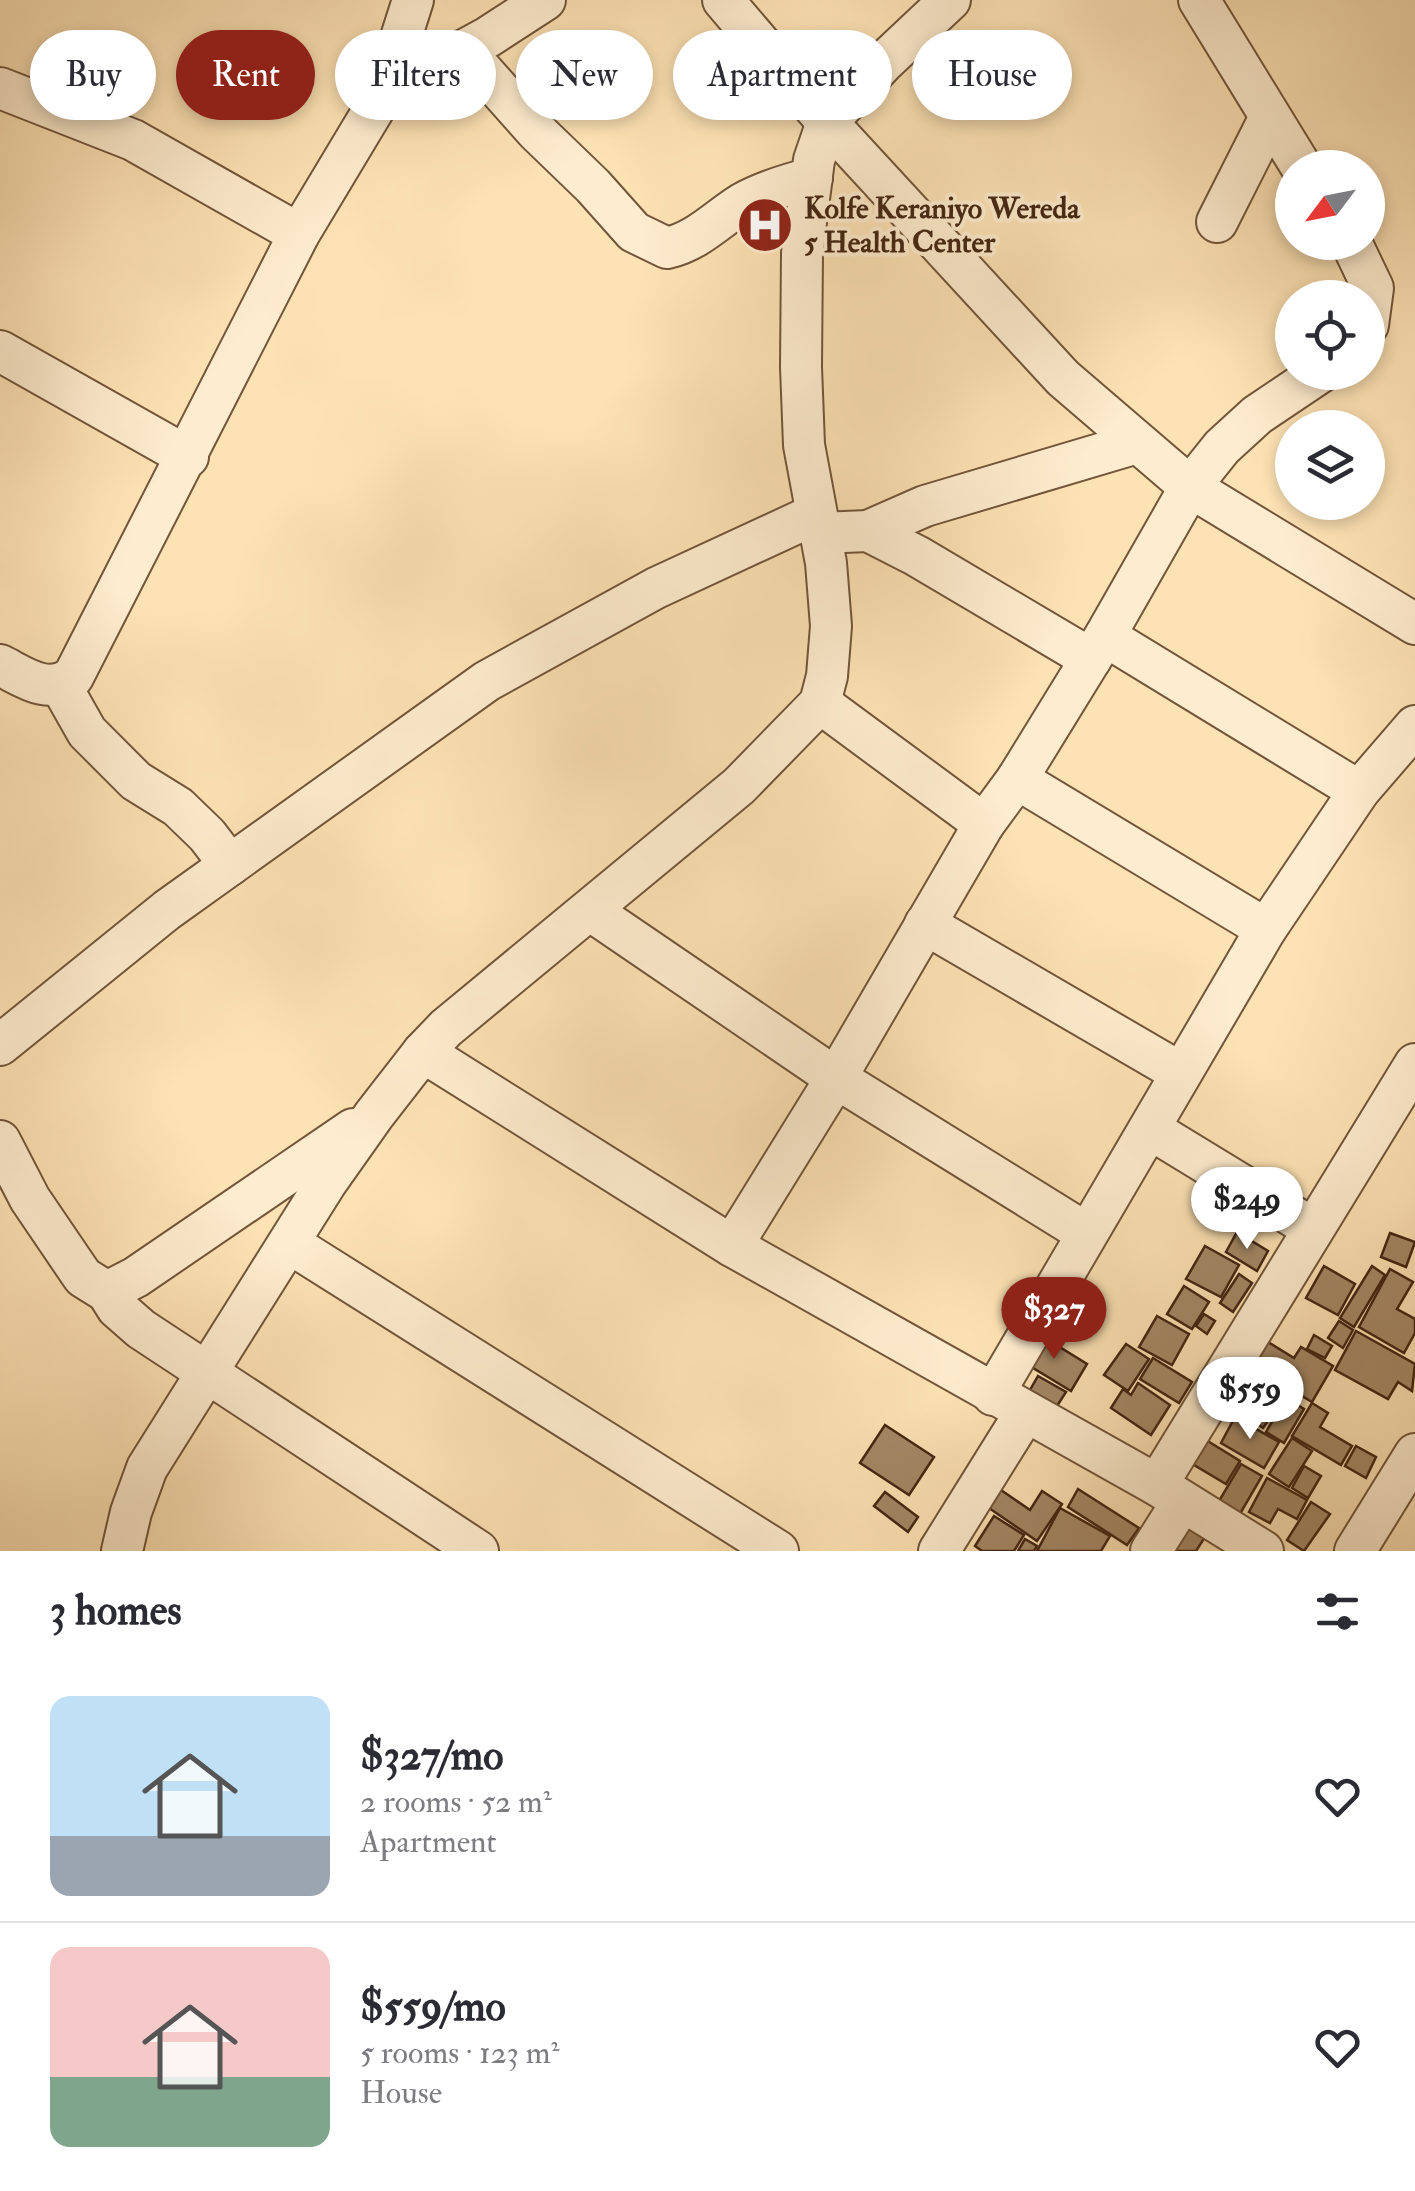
<!DOCTYPE html>
<meta charset="utf-8">
<style>
:root{--surface:#fff;--page:#f7f7f7;--text:#2b2b33;--muted:#7c7c81;--line:#e1e1e2;--accent:#8f2418}
body{margin:0;font-family:"IM FELL Double Pica",serif;background:var(--page);color:var(--text);height:100vh;display:flex;flex-direction:column;font-size:38px;white-space:nowrap}
*{box-sizing:border-box;margin:0}
p{font-size:32px;color:var(--muted)}
.icon{flex:none;width:55px;height:55px;fill:none;stroke:currentColor;stroke-width:2;stroke-linecap:round;stroke-linejoin:round}
.map{position:relative;height:1551px;overflow:hidden}
.panel{display:flex;flex-direction:column;background:var(--surface);flex:1}
.panel>*{flex:none}
.top-card{position:absolute;left:30px;top:30px;width:1355px;height:90px;display:flex;gap:20px}
.needle{width:65px;rotate:238deg}
.controls{position:absolute;left:1275px;top:150px;display:grid;gap:20px}
.controls a{display:grid;place-items:center;width:110px;height:110px;border-radius:50%;background:var(--surface);box-shadow:0 5px 15px #0003;font-size:50px}
.price{position:absolute;translate:-50% -85px;padding:0 22px;border-radius:35px;background:#fff;color:#222;font-size:32px;line-height:65px;filter:drop-shadow(0 2px 5px #0008)}
.price::after{content:'';position:absolute;left:50%;top:60px;width:30px;height:22px;margin-left:-15px;background:inherit;clip-path:polygon(0 0,100% 0,50% 100%)}
.price.current{background:var(--accent);color:#fff}
ul{padding:0;list-style:none}
li{display:flex;align-items:center;gap:30px;height:250px;padding:0 50px}
li+li{border-top:2px solid var(--line)}
li span{display:grid;place-items:center;flex:none;width:280px;height:200px;border-radius:20px;color:#555}
li>.icon{margin-inline-start:auto}
span .icon{width:120px;height:120px;fill:#fffc;stroke-width:1}
li b{font-size:42px}
h2{display:flex;justify-content:space-between;align-items:center;height:120px;padding:0 50px;font-size:42px}
.chip{padding:0 35px;border-radius:45px;background:var(--surface);box-shadow:0 5px 15px #0003;font-size:35px;line-height:90px}
.chip.current{background:var(--accent);color:#fff}
.map>svg:first-child{display:block}
.building{fill:#a48866;stroke:#432612;stroke-width:2.5}
.lines{fill:none;stroke-linecap:round;stroke-linejoin:round}
.minor-casing{stroke:#72553a;stroke-width:44}
.minor{stroke:#feecce;stroke-width:40}
.labels{text-anchor:middle;dominant-baseline:central;stroke-width:8;stroke-linejoin:round;paint-order:stroke}
.poi-label{font-size:30px;font-weight:bold;fill:#432612;stroke:#feecce;text-anchor:start}
</style>
<div class="map">
<svg width="1415" height="1551" viewBox="0 0 1415 1551">
<rect width="100%" height="100%" fill="#fde2b4"/>
<filter id="stains"><feTurbulence type="fractalNoise" baseFrequency=".002" numOctaves="4"/><feColorMatrix values="0 0 0 0 .2 0 0 0 0 .09 0 0 0 0 .02 0 0 0 .5 -.17"/></filter>
<radialGradient id="worn" r=".72"><stop offset=".6" stop-color="#630" stop-opacity="0"/><stop offset="1" stop-color="#630" stop-opacity=".3"/></radialGradient>
<!-- building -->
<g class="building">
<path d="M1237 1232 1268 1251 1257 1271 1226 1252Z"/>
<path d="M1390 1233 1415 1242 1406 1267 1381 1257Z"/>
<path d="M1205 1246 1239 1265 1221 1297 1186 1279Z"/>
<path d="M1324 1266 1355 1284 1338 1315 1306 1298Z"/>
<path d="M1372 1266 1385 1275 1354 1327 1340 1318Z"/>
<path d="M1390 1269 1413 1282 1397 1309 1415 1319V1333L1404 1353 1359 1327Z"/>
<path d="M1239 1274 1252 1283 1233 1312 1220 1303Z"/>
<path d="M1184 1286 1209 1302 1192 1329 1167 1314Z"/>
<path d="M1204 1314 1215 1321 1207 1334 1196 1326Z"/>
<path d="M1157 1316 1189 1334 1172 1365 1139 1347Z"/>
<path d="M1339 1321 1353 1330 1343 1348 1328 1338Z"/>
<path d="M1356 1331 1415 1364 1412 1391 1398 1382 1388 1399 1335 1370Z"/>
<path d="M1037 1333 1087 1364 1071 1391 1020 1360Z"/>
<path d="M1314 1335 1332 1346 1325 1358 1307 1349Z"/>
<path d="M1263 1339 1294 1358 1301 1347 1333 1366 1312 1402 1249 1364Z"/>
<path d="M1126 1344 1149 1359 1128 1391 1104 1375Z"/>
<path d="M1153 1358 1192 1382 1179 1403 1140 1379Z"/>
<path d="M1038 1376 1066 1392 1057 1406 1030 1390Z"/>
<path d="M1240 1376 1279 1405 1263 1428 1223 1399Z"/>
<path d="M1138 1383 1170 1405 1151 1435 1111 1408 1123 1389 1131 1395Z"/>
<path d="M1286 1398 1304 1409 1284 1443 1266 1432Z"/>
<path d="M1312 1403 1328 1413 1320 1427 1352 1446 1341 1465 1292 1436Z"/>
<path d="M1235 1417 1279 1442 1264 1468 1221 1443Z"/>
<path d="M885 1425 934 1457 909 1495 860 1463Z"/>
<path d="M1198 1435 1240 1461 1226 1484 1184 1459Z"/>
<path d="M1292 1438 1312 1451 1289 1487 1269 1474Z"/>
<path d="M1356 1446 1376 1457 1366 1478 1345 1466Z"/>
<path d="M1241 1464 1262 1476 1237 1519 1216 1506Z"/>
<path d="M1304 1466 1321 1476 1308 1498 1292 1488Z"/>
<path d="M1267 1478 1307 1500 1297 1519 1278 1509 1270 1523 1249 1512Z"/>
<path d="M998 1488 1030 1510 1042 1491 1062 1504 1037 1541 986 1506Z"/>
<path d="M1078 1489 1139 1528 1127 1545 1068 1507Z"/>
<path d="M885 1492 918 1517 908 1532 874 1506Z"/>
<path d="M1311 1502 1330 1514 1304 1551 1287 1540Z"/>
<path d="M1060 1508 1110 1536 1101 1551H1037Z"/>
<path d="M994 1516 1024 1535 1014 1551H982L975 1546Z"/>
<path d="M1182 1518 1207 1534 1196 1551H1162Z"/>
<path d="M1025 1539 1037 1546 1034 1551H1018Z"/>
</g>
<g class="lines">
<!-- minor casing -->
<g class="minor-casing">
<g id="minor">
<path d="M723 0 827 122 1063 378 1190 487 1415 624"/>
<path d="M1199 0 1302 168"/>
<path d="M464 50 536 131 593 186 634 232 667 248C698 241 717 219 743 203 765 191 788 184 812 178"/>
<path d="M0 88 133 140 299 234"/>
<path d="M383 94 488 37 545 0"/>
<path d="M1217 222 1270 117"/>
<path d="M1351 242 1373 288 1368 325"/>
<path d="M0 351 188 457"/>
<path d="M868 531 917 556 1091 659"/>
<path d="M820 533 868 531 925 506 1137 443"/>
<path d="M1105 636 1359 791"/>
<path d="M0 665C26 678 47 695 73 677L299 234 383 94 413 0"/>
<path d="M61 686 87 732 136 781 178 807 207 835 230 865"/>
<path d="M820 703 984 824"/>
<path d="M1017 779 1266 929"/>
<path d="M591 911 836 1078 1086 1233"/>
<path d="M925 924 1181 1073"/>
<path d="M0 1045 167 910 487 681 656 588 816 514"/>
<path d="M423 1052 732 1246 1157 1485 1263 1551"/>
<path d="M1150 1129 1312 1228"/>
<path d="M0 1141 30 1199 83 1277 107 1292 117 1308 141 1329 478 1551"/>
<path d="M289 1243 778 1551"/>
<path d="M732 1246 836 1078 984 824 1017 779 1105 636 1190 487 1222 447 1257 415 1321 372"/>
<path d="M107 1292 136 1277 353 1129"/>
<path d="M993 1395 1266 929 1359 791 1415 726"/>
<path d="M1157 1485 1415 1064"/>
<path d="M122 1551 131 1512 147 1468 326 1183 374 1115 423 1052 446 1028 739 786 820 703 827 676 831 626 826 563 804 445 801 367 802 253 814 160 827 122 883 63 950 0"/>
<path d="M939 1551 1025 1413"/>
<path d="M1151 1551 1182 1502"/>
<path d="M1355 1551 1415 1454"/>
</g>
</g>
<!-- minor -->
<use href="#minor" class="minor"/>
</g>
<!-- icons -->
<defs>
<g id="hospital-disc" transform="scale(2.875)"><circle r="9.5" fill="#8f2418" stroke="#feecce"/><path d="M-5-5h3v3.5h4V-5h3V5h-3V1.5h-4V5h-3Z" fill="#fff"/></g>
</defs>
<g fill-rule="evenodd">
<use href="#hospital-disc" x="765" y="225"/>
</g>
<g class="labels">
<!-- poi labels -->
<g class="poi-label">
<text x="804" y="208">Kolfe Keraniyo Wereda<tspan x="804" dy="34">5 Health Center</tspan></text>
</g>
</g>
<rect width="100%" height="100%" filter="url(#stains)"/>
<rect width="100%" height="100%" fill="url(#worn)"/>
</svg>
<div class="controls">
<a><svg class="needle" viewBox="-14 -14 28 28"><path d="M0-13l5 13h-10z" fill="#e53935"/><path d="M0 13l5-13h-10z" fill="#7c7c81"/></svg></a>
<a><svg class="icon" aria-label="locate" viewBox="0 0 24 24"><circle cx="12" cy="12" r="6"/><path d="M12 2v4M12 18v4M2 12h4M18 12h4"/></svg></a>
<a><svg class="icon" aria-label="layers" viewBox="0 0 24 24"><path d="M12 4l9 5-9 5-9-5zM3 14l9 5 9-5"/></svg></a>
</div>
<b class="price" style="left:1247px;top:1252px">$249</b>
<b class="price current" style="left:1054px;top:1362px">$327</b>
<b class="price" style="left:1250px;top:1442px">$559</b>
<div class="top-card">
<a class="chip">Buy</a>
<a class="chip current">Rent</a>
<a class="chip">Filters</a>
<a class="chip">New</a>
<a class="chip">Apartment</a>
<a class="chip">House</a>
</div>
</div>
<section class="panel">
<h2>3 homes<svg class="icon" aria-label="filters" viewBox="0 0 24 24"><path d="M4 7h16M4 17h16"/><circle cx="9" cy="7" r="2"/><circle cx="15" cy="17" r="2"/></svg></h2>
<ul>
<li><span style="background:linear-gradient(#bfe0f5 70%,#9aa5b1 0)"><svg class="icon" aria-label="home" viewBox="0 0 24 24"><path d="M3 11l9-7 9 7M6 9v11h12V9"/></svg></span><div><b>$327/mo</b><p>2 rooms · 52 m²</p><p>Apartment</p></div><svg class="icon" aria-label="heart" viewBox="0 0 24 24"><path d="M12 20l-8-8c-3-5 5-10 8-4 3-6 11-1 8 4z"/></svg></li>
<li><span style="background:linear-gradient(#f6c9c9 65%,#7fa58c 0)"><svg class="icon" aria-label="home" viewBox="0 0 24 24"><path d="M3 11l9-7 9 7M6 9v11h12V9"/></svg></span><div><b>$559/mo</b><p>5 rooms · 123 m²</p><p>House</p></div><svg class="icon" aria-label="heart" viewBox="0 0 24 24"><path d="M12 20l-8-8c-3-5 5-10 8-4 3-6 11-1 8 4z"/></svg></li>
</ul>
</section>
